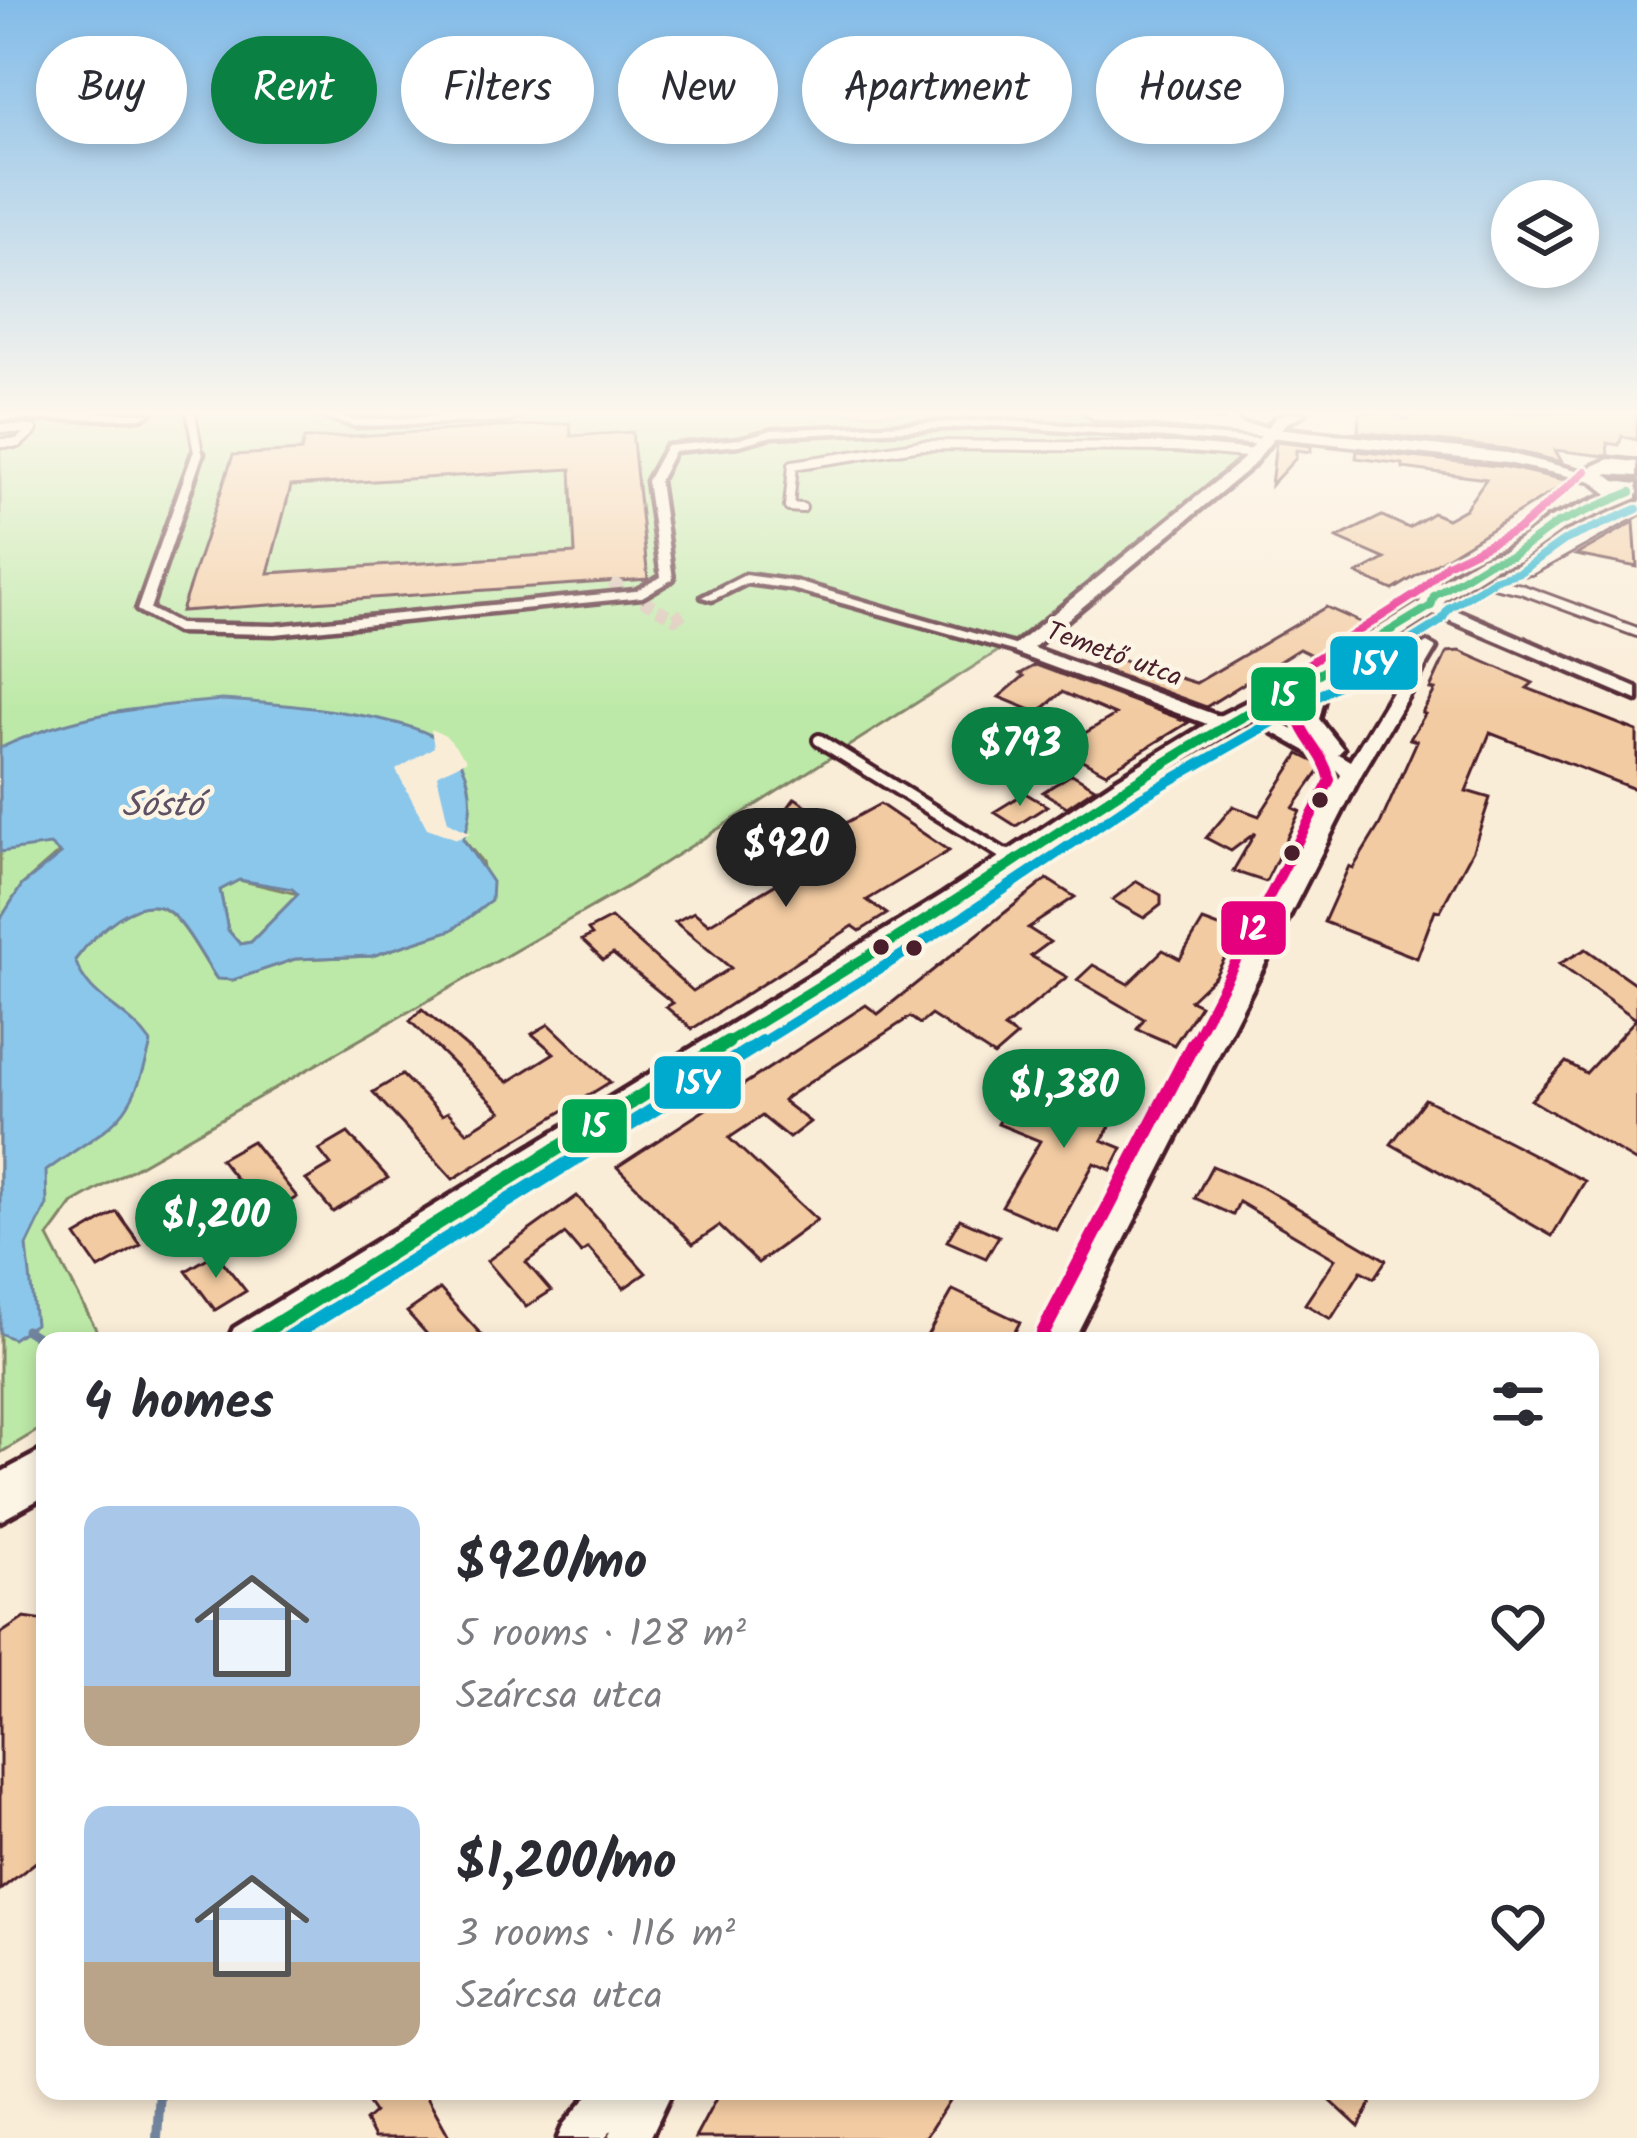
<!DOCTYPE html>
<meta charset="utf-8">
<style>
:root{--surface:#fff;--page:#f7f7f7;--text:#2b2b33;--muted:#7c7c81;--accent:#0b8043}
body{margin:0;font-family:Kalam,sans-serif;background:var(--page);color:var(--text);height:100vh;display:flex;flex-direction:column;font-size:45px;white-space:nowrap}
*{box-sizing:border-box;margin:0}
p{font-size:39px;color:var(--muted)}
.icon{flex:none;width:66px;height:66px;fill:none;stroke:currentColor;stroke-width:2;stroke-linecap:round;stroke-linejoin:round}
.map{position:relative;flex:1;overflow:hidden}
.panel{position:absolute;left:36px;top:1332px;width:1563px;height:768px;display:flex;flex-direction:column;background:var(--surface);border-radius:24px;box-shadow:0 6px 18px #0003}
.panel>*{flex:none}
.hud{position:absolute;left:36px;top:36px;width:1566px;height:108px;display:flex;gap:24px}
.tools{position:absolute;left:1491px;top:180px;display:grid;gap:24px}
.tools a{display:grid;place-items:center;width:108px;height:108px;border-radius:50%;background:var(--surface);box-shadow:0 6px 18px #0003;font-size:60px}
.price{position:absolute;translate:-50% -102px;padding:0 27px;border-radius:42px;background:var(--accent);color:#fff;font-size:39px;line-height:78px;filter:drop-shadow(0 3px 6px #0008)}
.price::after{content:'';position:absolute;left:50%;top:72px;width:36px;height:27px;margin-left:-18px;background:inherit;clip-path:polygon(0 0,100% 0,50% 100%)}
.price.current{background:#222;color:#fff}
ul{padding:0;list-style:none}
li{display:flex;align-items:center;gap:36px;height:300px;padding:0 48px}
li span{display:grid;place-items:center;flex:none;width:336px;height:240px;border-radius:24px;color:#555}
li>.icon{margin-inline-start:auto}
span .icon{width:144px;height:144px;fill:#fffc;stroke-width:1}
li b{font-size:51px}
h2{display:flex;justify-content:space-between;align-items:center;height:144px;padding:0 48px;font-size:51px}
.tag{padding:0 42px;border-radius:54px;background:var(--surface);box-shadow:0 6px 18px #0003;font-size:42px;line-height:108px}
.tag.current{background:var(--accent);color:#fff}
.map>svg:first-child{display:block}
.green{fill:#bce9a7;stroke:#838469;stroke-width:3}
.water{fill:#8bc7eb;stroke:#71849e;stroke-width:3;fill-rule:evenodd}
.pier{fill:#faedd8}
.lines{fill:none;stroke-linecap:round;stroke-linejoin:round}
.stream-far1{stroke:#71849e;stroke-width:9}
.stream{stroke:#71849e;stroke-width:10}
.building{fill:#f2cba2;stroke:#4a1f2b;stroke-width:3;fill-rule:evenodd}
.pedestrian-tunnel{stroke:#d7c4b5;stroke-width:12;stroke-dasharray:12 6;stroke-linecap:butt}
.service-far1-casing{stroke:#4a1f2b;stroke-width:14}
.service-casing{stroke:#4a1f2b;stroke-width:18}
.pedestrian-casing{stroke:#4a1f2b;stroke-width:9}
.minor-casing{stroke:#4a1f2b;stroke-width:9}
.tertiary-casing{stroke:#4a1f2b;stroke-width:9}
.secondary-casing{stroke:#4a1f2b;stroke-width:9}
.service-far1{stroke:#fcf5e5;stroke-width:8}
.service{stroke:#fcf5e5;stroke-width:10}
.pedestrian{fill:#fcf5e5;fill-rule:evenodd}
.minor{fill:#fcf5e5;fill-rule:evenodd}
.tertiary{fill:#fcf5e5;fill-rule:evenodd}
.secondary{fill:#fcf5e5;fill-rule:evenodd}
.bus-1-far2-casing{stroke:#fcf5e5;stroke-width:14}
.bus-1-far1-casing{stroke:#fcf5e5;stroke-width:18}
.bus-1-casing{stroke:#fcf5e5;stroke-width:22}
.bus-2-far2-casing{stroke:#fcf5e5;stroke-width:14}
.bus-2-far1-casing{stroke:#fcf5e5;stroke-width:18}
.bus-2-casing{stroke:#fcf5e5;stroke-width:22}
.bus-3-far2-casing{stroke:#fcf5e5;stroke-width:14}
.bus-3-far1-casing{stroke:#fcf5e5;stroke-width:18}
.bus-3-casing{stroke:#fcf5e5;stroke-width:22}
.bus-1-far2{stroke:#00a651;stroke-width:8}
.bus-1-far1{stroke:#00a651;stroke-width:10}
.bus-1{stroke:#00a651;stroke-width:14}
.bus-2-far2{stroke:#00a9ce;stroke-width:8}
.bus-2-far1{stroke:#00a9ce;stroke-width:10}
.bus-2{stroke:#00a9ce;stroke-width:14}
.bus-3-far2{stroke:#e5007d;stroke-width:8}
.bus-3-far1{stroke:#e5007d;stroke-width:10}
.bus-3{stroke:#e5007d;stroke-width:14}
.bus-dot{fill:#4a1f2b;stroke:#fcf5e5;stroke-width:4.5}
.labels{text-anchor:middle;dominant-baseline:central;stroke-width:9;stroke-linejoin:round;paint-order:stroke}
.far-street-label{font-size:27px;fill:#4a1f2b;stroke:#fcf5e5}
.water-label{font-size:36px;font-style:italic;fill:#5e5165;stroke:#fcf5e5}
.line-badge{stroke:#fcf5e5;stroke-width:4.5}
.badge-label{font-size:33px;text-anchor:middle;font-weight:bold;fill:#fff}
</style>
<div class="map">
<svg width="1637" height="2138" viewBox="0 0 1637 2138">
<rect width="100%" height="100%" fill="#faedd8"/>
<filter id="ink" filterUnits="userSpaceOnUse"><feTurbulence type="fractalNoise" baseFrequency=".00833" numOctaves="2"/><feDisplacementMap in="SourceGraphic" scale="24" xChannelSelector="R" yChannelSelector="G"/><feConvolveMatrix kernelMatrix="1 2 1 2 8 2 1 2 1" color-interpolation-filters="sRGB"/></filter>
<g filter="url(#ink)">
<!-- green -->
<g class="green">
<path d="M0 413H1202L1223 418 1226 434 1251 437 1238 463 1014 641 625 888 72 1204 48 1237 102 1341H45V1426L0 1453V1002L84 986 75 960C92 937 141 886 171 914 189 930 203 959 216 978L233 980 295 959 372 956 452 930 490 901 482 862 463 839 61 851 22 885 0 920Z"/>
<path d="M239 880 298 894 251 942 240 944 228 930 220 890Z"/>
</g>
<!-- water -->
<path class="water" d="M222 700C274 703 398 713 440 740 472 760 477 806 463 839L492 882 491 901 452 930 372 956 295 959 233 980 217 979C203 959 189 930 172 914 141 886 92 937 75 960 89 1001 126 1007 151 1043 131 1127 111 1123 46 1171L47 1205 27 1246 35 1324 13 1339 0 1333V920L22 885 61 854 50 845 0 852V748C75 713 141 707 222 700ZM239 880 292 889 298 894 251 942 240 944 228 930 220 890Z"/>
<!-- pier -->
<path class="pier" d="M431 729 447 737 467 760 437 775 448 822 470 833 457 839 427 828 396 770 434 747Z"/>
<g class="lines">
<!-- stream-far1 -->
<path class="stream-far1" d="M26 1330 45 1342"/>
<!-- stream -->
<path class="stream" d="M157 2138 160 2091"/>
</g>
<!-- building -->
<g class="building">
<path d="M1359 413H1389L1407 419 1419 413H1637V440L1622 436 1619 445 1607 443 1608 455 1604 456 1555 450 1562 462 1507 449 1358 432Z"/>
<path d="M570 423 571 436 632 432 648 579 181 611 233 455 301 451 304 439ZM571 469 575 553 268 573 291 486Z"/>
<path d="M1276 442 1311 446V452L1296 450V458L1271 485Z"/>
<path d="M1357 451 1506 467 1570 481 1393 590 1357 574 1385 559 1337 538 1382 516 1409 528 1433 513 1447 519 1465 509 1486 479 1403 468V464L1356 458Z"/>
<path d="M1634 522 1637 567 1576 555Z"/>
<path d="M1326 607 1362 623 1312 655 1299 649 1206 707 1094 666 1104 655 1196 683Z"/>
<path d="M1460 651 1533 683 1527 688 1637 731V790L1490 733 1466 791 1490 798 1473 850 1440 911 1435 910 1417 958 1324 922 1349 866 1353 868 1380 824 1417 741 1410 739 1425 714 1422 713 1435 690 1430 689 1447 652Z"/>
<path d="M1036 665 1189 722 1106 773 1060 748 1115 715 1062 692 1038 713 999 697 1024 676 1020 674Z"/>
<path d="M1299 754 1323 766 1293 808 1300 811 1266 882 1233 871 1255 833 1231 851 1206 838 1233 806 1259 816Z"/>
<path d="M1072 774 1095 788 1067 807 1043 792Z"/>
<path d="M1025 793 1047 806 1016 826 994 812Z"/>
<path d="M795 798 838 827 880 804 949 851 867 900 887 914 860 931 853 926 692 1029 666 1007 673 1003 613 954 603 960 582 940 592 935 588 930 611 918 693 991 731 968 675 922 694 912 709 924 793 874 782 866 825 842 784 813Z"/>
<path d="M1047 879 1075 897 1028 928 1050 942 1031 956 1067 977 1004 1028 1017 1036 994 1056 931 1015 920 1024 910 1017 787 1097 783 1101 810 1122 789 1138 762 1116 729 1138 817 1220 758 1263 719 1226 693 1244 617 1167 866 1005 878 1014Z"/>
<path d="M1137 881 1161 895V905L1144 918 1112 900Z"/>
<path d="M1203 921 1238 934 1215 976 1190 1000 1200 1005 1174 1045 1137 1029 1144 1019 1077 980 1093 965 1128 984 1163 950 1180 959Z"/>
<path d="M1586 949 1637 985V1162L1531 1100 1566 1062 1586 1073 1636 1019 1559 964Z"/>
<path d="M422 1009 508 1082 554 1053 532 1034 549 1024 610 1082 453 1179 373 1092 402 1075 442 1115 448 1112 467 1132 501 1111 410 1021Z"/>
<path d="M1091 1073 1131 1090 1102 1140 1122 1148 1111 1170 1094 1163 1057 1230 1002 1206 1040 1141 998 1124 1010 1103 1060 1123Z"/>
<path d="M1425 1099 1585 1181 1552 1236 1391 1144Z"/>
<path d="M348 1133 388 1178 333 1212 306 1180 331 1165 319 1150Z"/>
<path d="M252 1141 297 1197 266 1216 220 1159Z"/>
<path d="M1212 1166 1264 1188 1386 1260 1374 1278 1361 1271 1331 1319 1305 1304 1335 1259 1239 1202 1233 1215 1195 1198Z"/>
<path d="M577 1196 646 1273 624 1288 588 1248 581 1253 565 1234 526 1262 551 1291 526 1307 487 1261Z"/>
<path d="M117 1212 141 1245 99 1269 76 1236Z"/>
<path d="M960 1219 999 1236 986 1258 947 1241Z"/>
<path d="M216 1253 246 1291 215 1310 186 1271Z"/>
<path d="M440 1289 487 1341H433L407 1312Z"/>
<path d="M953 1290 1020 1322 1010 1341H924Z"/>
<path d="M24 1618 45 1621V1855L0 1890V1634Z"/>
<path d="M359 2091H424L450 2138H374L365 2121 374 2113Z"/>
<path d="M720 2091H955L925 2138H695Z"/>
<path d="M1320 2091H1377L1359 2127Z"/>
</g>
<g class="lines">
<!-- pedestrian-tunnel -->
<path class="pedestrian-tunnel" d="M611 582 675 619 686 611"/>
<!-- service-far1 casing -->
<g class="service-far1-casing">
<g id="service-far1">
<path d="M191 413 198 453"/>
<path d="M0 428 33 430 18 443H0"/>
<path d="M802 508 789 507 793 465 922 445 1177 447 1257 454"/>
<path d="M1506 572 1531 570 1637 511"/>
<path d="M1489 582 1521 589 1637 632"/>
</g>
</g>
<!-- service casing -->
<g class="service-casing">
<path id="service" d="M819 740 1003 854 1018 857"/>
</g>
<!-- pedestrian casing -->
<g class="pedestrian-casing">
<g id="pedestrian">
<path d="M310 413H326L355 420 524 413 509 421 355 426Z"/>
<path d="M996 420 1264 439 1269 442 1264 445 996 426 772 436 739 445 674 451 659 481 673 579 642 597 275 634 176 632 137 610 193 453 198 450 203 453 150 609 179 624 275 626 635 591 661 577 647 481 666 446 739 439 772 430Z"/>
<path d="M745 575 797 582 1028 649 1016 652 792 589 747 583 712 600 702 597Z"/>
</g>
</g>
<!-- minor casing -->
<g class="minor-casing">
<g id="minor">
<path d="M1203 413H1232L1244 427 1232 430 1223 419Z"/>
<path d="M1287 413H1305L1285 424 1252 466 1033 648 1216 715 1238 717V725L1207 724 1015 653V645L1242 460 1275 418Z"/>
<path d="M1425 602H1437L1637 688V700L1425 610Z"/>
<path d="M1427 643 1436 648 1361 775 1073 1341H1045L1341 775 1333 766 1237 712 1240 708H1252L1320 744 1301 719 1312 675 1315 671H1327L1330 675 1319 719 1343 749 1338 754 1350 761 1418 648Z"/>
<path d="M592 2091H672L650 2138H609L612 2130 605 2138H558L564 2124Z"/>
</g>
</g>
<!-- tertiary casing -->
<g class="tertiary-casing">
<g id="tertiary">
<path d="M0 413H150L141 418 0 420Z"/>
<path d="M1085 413H1137L1507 453 1601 476 1592 481 1507 463 1093 418Z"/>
</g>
</g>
<!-- secondary casing -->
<g class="secondary-casing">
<g id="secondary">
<path d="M1609 459 1637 462V476L1606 474 1615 481 1637 484V498L1564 529 1520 561 1497 567 1445 600 1440 611 1330 681 1241 727 1138 790 964 909 285 1341H228L234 1328 942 895 1118 778 1221 715 1312 669 1420 602 1425 591 1481 557 1504 551 1548 519 1608 494 1580 472Z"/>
<path d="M45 1449V1496L0 1521V1473Z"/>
</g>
</g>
<!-- service-far1 -->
<use href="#service-far1" class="service-far1"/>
<!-- service -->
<use href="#service" class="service"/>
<!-- pedestrian -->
<use href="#pedestrian" class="pedestrian"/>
<!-- minor -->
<use href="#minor" class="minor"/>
<!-- tertiary -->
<use href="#tertiary" class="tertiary"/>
<!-- secondary -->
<use href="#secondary" class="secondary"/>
<!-- bus-1-far2 casing -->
<g class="bus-1-far2-casing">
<path id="bus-1-far2" d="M1299 686 1431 606 1434 596 1489 562 1512 556 1556 524 1631 492"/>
</g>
<!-- bus-1-far1 casing -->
<g class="bus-1-far1-casing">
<path id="bus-1-far1" d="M723 1045C801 997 880 950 956 900 1071 825 1182 746 1304 683"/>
</g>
<!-- bus-1 casing -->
<g class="bus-1-casing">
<path id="bus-1" d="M249 1341 728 1042"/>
</g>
<!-- bus-2-far2 casing -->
<g class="bus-2-far2-casing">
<path id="bus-2-far2" d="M1337 686 1441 621 1449 608 1496 579 1520 572 1565 540 1637 509"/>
</g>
<!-- bus-2-far1 casing -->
<g class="bus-2-far1-casing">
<path id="bus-2-far1" d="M757 1045 963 917 1138 799 1341 683"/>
</g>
<!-- bus-2 casing -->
<g class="bus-2-casing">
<path id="bus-2" d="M283 1341 762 1042"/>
</g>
<!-- bus-3-far2 casing -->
<g class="bus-3-far2-casing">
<path id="bus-3-far2" d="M1299 686 1306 665 1418 593 1447 564 1519 529 1586 471"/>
</g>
<!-- bus-3-far1 casing -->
<g class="bus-3-far1-casing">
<path id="bus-3-far1" d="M1192 1045 1330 780C1320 738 1286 734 1300 683"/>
</g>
<!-- bus-3 casing -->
<g class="bus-3-casing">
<path id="bus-3" d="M1043 1333 1194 1042"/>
</g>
<!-- bus-1-far2 -->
<use href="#bus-1-far2" class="bus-1-far2"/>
<!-- bus-1-far1 -->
<use href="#bus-1-far1" class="bus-1-far1"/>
<!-- bus-1 -->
<use href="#bus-1" class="bus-1"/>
<!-- bus-2-far2 -->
<use href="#bus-2-far2" class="bus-2-far2"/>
<!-- bus-2-far1 -->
<use href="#bus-2-far1" class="bus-2-far1"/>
<!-- bus-2 -->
<use href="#bus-2" class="bus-2"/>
<!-- bus-3-far2 -->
<use href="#bus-3-far2" class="bus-3-far2"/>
<!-- bus-3-far1 -->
<use href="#bus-3-far1" class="bus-3-far1"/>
<!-- bus-3 -->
<use href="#bus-3" class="bus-3"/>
</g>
</g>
<!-- sky -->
<linearGradient id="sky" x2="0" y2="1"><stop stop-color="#83bce9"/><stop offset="0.58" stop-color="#fdf7ed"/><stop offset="1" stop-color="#fdf7ed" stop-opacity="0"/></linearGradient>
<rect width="1637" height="712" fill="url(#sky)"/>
<!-- markers -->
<g class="bus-dot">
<circle cx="1320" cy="800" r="10"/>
<circle cx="1292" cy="853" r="10"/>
<circle cx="881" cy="947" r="10"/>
<circle cx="914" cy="948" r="10"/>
</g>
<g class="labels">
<!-- far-street labels -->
<g class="far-street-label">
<text transform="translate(1114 655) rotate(20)">Temető utca</text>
</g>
<!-- water labels -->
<g class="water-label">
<text x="162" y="806">Sóstó</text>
</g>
</g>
<g class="line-badge">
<rect x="1328" y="634" width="92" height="58" rx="12" fill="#00a9ce"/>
<rect x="1249" y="665" width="69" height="58" rx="12" fill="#00a651"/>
<rect x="1219" y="899" width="69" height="58" rx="12" fill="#e5007d"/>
<rect x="652" y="1054" width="91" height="57" rx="12" fill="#00a9ce"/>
<rect x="560" y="1097" width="69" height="58" rx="12" fill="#00a651"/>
</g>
<g class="badge-label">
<text x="1374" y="675">15Y</text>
<text x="1283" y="706">15</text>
<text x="1253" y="940">12</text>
<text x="697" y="1094">15Y</text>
<text x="594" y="1137">15</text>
</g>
</svg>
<div class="tools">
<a><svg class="icon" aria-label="layers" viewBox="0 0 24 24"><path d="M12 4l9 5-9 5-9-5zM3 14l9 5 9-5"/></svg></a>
</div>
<b class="price" style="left:1020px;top:809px">$793</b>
<b class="price current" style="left:786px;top:910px">$920</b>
<b class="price" style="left:1064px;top:1151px">$1,380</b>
<b class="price" style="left:216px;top:1281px">$1,200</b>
<div class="hud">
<a class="tag">Buy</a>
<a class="tag current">Rent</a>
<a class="tag">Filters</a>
<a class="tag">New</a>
<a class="tag">Apartment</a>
<a class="tag">House</a>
</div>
<section class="panel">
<h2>4 homes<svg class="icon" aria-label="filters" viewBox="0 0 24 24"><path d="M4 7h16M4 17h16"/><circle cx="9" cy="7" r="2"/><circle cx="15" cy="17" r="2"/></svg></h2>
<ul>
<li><span style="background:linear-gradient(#a9c7e8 75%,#b9a48a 0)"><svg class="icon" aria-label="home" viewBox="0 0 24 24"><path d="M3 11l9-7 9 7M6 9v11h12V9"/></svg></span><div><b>$920/mo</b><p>5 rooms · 128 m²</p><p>Szárcsa utca</p></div><svg class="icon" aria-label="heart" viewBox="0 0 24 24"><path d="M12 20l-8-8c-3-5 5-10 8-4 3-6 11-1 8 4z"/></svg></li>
<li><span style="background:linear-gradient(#a9c7e8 65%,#b9a48a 0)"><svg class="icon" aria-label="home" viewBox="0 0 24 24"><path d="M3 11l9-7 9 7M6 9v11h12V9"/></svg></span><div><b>$1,200/mo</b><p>3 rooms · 116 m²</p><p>Szárcsa utca</p></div><svg class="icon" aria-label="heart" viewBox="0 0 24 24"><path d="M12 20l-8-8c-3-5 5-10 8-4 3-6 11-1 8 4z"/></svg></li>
</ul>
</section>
</div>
